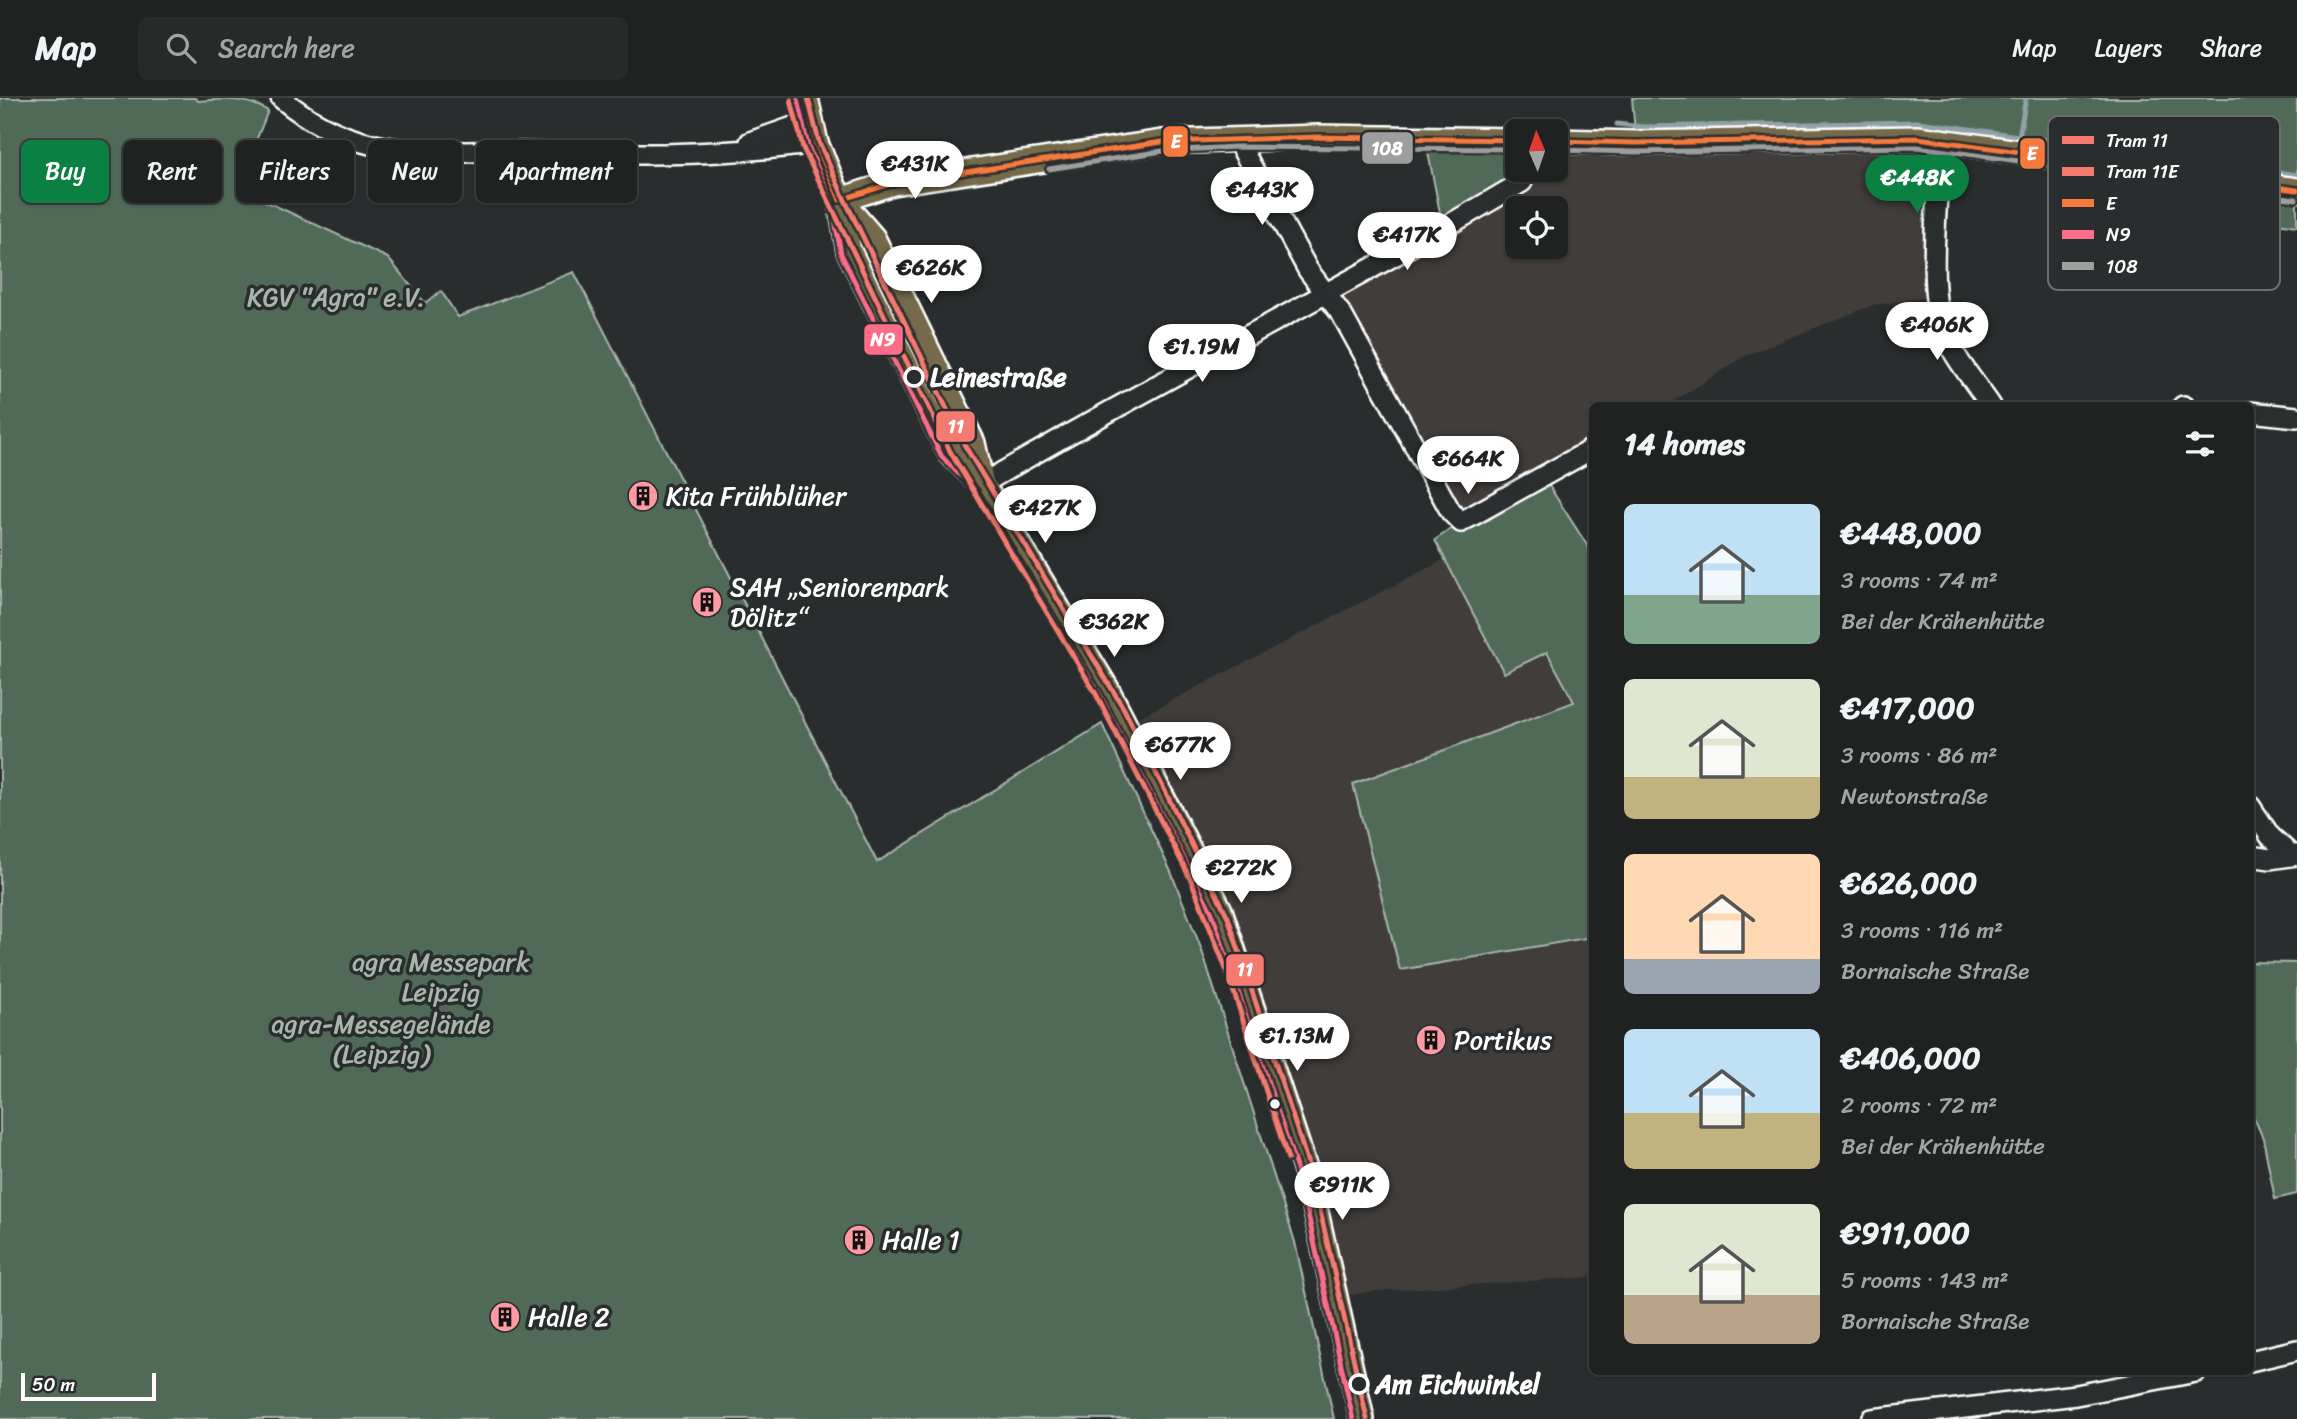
<!DOCTYPE html>
<meta charset="utf-8">
<style>
:root{--surface:#202222;--page:#282a2a;--text:#f1f3f6;--muted:#a2a4a5;--line:#3d3f40;--accent:#0b8043}
body{margin:0;font-family:Sriracha,sans-serif;background:var(--page);color:var(--text);height:100vh;display:flex;flex-direction:column;font-size:26px;white-space:nowrap}
*{box-sizing:border-box;margin:0}
p{font-size:23px;color:var(--muted)}
.icon{flex:none;width:38px;height:38px;fill:none;stroke:currentColor;stroke-width:2;stroke-linecap:round;stroke-linejoin:round}
.map{position:relative;flex:1;overflow:hidden}
.sheet{position:absolute;left:1589px;top:304px;width:665px;height:973px;display:flex;flex-direction:column;background:var(--surface);border-radius:10px;box-shadow:0 2px 5px #0004,0 0 0 2px var(--line)}
.sheet>*{flex:none}
.banner{position:absolute;left:21px;top:42px;width:665px;height:63px;display:flex;gap:14px}
.needle{width:46px;rotate:358deg}
.controls{position:absolute;left:1505px;top:21px;display:grid;gap:14px}
.controls a{display:grid;place-items:center;width:63px;height:63px;border-radius:10px;background:var(--surface);box-shadow:0 2px 5px #0004,0 0 0 2px var(--line);font-size:35px}
.scale{position:absolute;left:21px;bottom:18px;width:135px;box-sizing:border-box;padding-left:7px;border:4px solid #fff;border-top:0;font-size:19px;line-height:24px;white-space:nowrap;color:#fff;-webkit-text-stroke:5px #2a2d2e;paint-order:stroke}
.price{position:absolute;translate:-50% -60px;padding:0 16px;border-radius:24px;background:#fff;color:#222;font-size:23px;line-height:46px;filter:drop-shadow(0 2px 4px #0008)}
.price::after{content:'';position:absolute;left:50%;top:42px;width:21px;height:16px;margin-left:-10px;background:inherit;clip-path:polygon(0 0,100% 0,50% 100%)}
.price.selected{background:var(--accent);color:#fff}
ul{padding:0;list-style:none}
li{display:flex;align-items:center;gap:21px;height:175px;padding:0 35px}
li span{display:grid;place-items:center;flex:none;width:196px;height:140px;border-radius:10px;color:#555}
li>.icon{margin-inline-start:auto}
span .icon{width:84px;height:84px;fill:#fffc;stroke-width:1}
li b{font-size:30px}
h2{display:flex;justify-content:space-between;align-items:center;height:84px;padding:0 35px;font-size:30px}
.tag{padding:0 24px;border-radius:10px;background:var(--surface);box-shadow:0 2px 5px #0004,0 0 0 2px var(--line);font-size:24px;line-height:63px}
.tag.selected{background:var(--accent);color:#fff}
header{display:flex;align-items:center;gap:42px;box-sizing:border-box;height:98px;padding:0 35px;background:var(--surface);border-bottom:2px solid var(--line)}
header strong{font-size:33px}
nav{display:flex;gap:38px;margin-inline-start:auto;font-size:24px}
.search{width:490px;height:63px;background:var(--page);display:flex;align-items:center;gap:18px;box-sizing:border-box;padding:0 24px;border-radius:10px;color:var(--muted);font-size:26px}
.map>svg:first-child{display:block}
.built{fill:#3f3c3a;fill-rule:evenodd}
.green{fill:#516b59;stroke:#a8b5ac;stroke-width:2}
.lines{fill:none;stroke-linecap:round;stroke-linejoin:round}
.stream{stroke:#91a1a6;stroke-width:5}
.minor-casing{stroke:#fff;stroke-width:24}
.major-casing{stroke:#fff;stroke-width:28}
.minor{stroke:#2a2d2e;stroke-width:19}
.major{stroke:#746b4b;stroke-width:23}
.bus-1-casing{stroke:#2a2d2e;stroke-width:10}
.bus-2-casing{stroke:#2a2d2e;stroke-width:10}
.bus-3-casing{stroke:#2a2d2e;stroke-width:10}
.bus-1{stroke:#f6793e;stroke-width:5}
.bus-2{stroke:#fb6d88;stroke-width:5}
.bus-3{stroke:#9e9e9e;stroke-width:5}
.tram-1-casing{stroke:#2a2d2e;stroke-width:10}
.tram-2-casing{stroke:#2a2d2e;stroke-width:10}
.tram-1{stroke:#f57a6f;stroke-width:5}
.tram-2{stroke:#f57a6f;stroke-width:5}
.stop-dot{fill:#2a2d2e;stroke:#fff;stroke-width:3.5}
.bus-dot{fill:#fff;stroke:#2a2d2e;stroke-width:2.5}
.labels{text-anchor:middle;dominant-baseline:central;stroke-width:7;stroke-linejoin:round;paint-order:stroke}
.park-label{font-size:26px;fill:#a8b5ac;stroke:#2a2d2e}
.stop-label{font-size:26px;font-weight:bold;fill:#fff;stroke:#2a2d2e;text-anchor:start}
.poi-label{font-size:26px;fill:#fff;stroke:#2a2d2e;text-anchor:start}
.key{fill:#2a2d2e;stroke:#6a6c6d;stroke-width:2}
.key-label{font-size:19px;fill:#fff}
.line-badge{stroke:#2a2d2e;stroke-width:2.5}
.badge-label{font-size:19px;text-anchor:middle;font-weight:bold;fill:#fff}
</style>
<header>
<strong>Map</strong>
<div class="search"><svg class="icon" aria-label="search" viewBox="0 0 24 24"><circle cx="10" cy="10" r="6"/><path d="M15 15l6 6"/></svg>Search here</div>
<nav><a>Map</a><a>Layers</a><a>Share</a></nav>
</header>
<div class="map">
<svg width="2297" height="1321" viewBox="0 0 2297 1321">
<rect width="100%" height="100%" fill="#2a2d2e"/>
<filter id="ink" filterUnits="userSpaceOnUse"><feTurbulence type="fractalNoise" baseFrequency=".0143" numOctaves="2"/><feDisplacementMap in="SourceGraphic" scale="14" xChannelSelector="R" yChannelSelector="G"/><feConvolveMatrix kernelMatrix="1 2 1 2 8 2 1 2 1" color-interpolation-filters="sRGB"/></filter>
<g filter="url(#ink)">
<!-- built -->
<g class="built">
<path d="M1944 42 1935 199 1873 207 1747 257 1666 308H1592V351L1461 424 1325 196 1527 72H1556V43ZM1517 110H1556V149H1517Z"/>
<path d="M1445 461 1504 574 1547 554 1574 604 1353 686 1400 872 1592 839V1179L1376 1193 1336 1199 1240 872 1126 626Z"/>
</g>
<!-- green -->
<g class="green">
<path d="M0 0H195L198 3C223 0 248 0 268 13L237 90 388 160 425 205 441 193 458 219 574 174 877 764 1102 626 1171 774 1201 850 1295 1144 1334 1321H0Z"/>
<path d="M1632 0H2297V128L2103 101 2108 69 1944 42 1636 45Z"/>
<path d="M1425 39 1517 42V72H1527L1443 130Z"/>
<path d="M1544 380 1592 455V839L1400 872 1353 686 1574 604 1547 554 1504 575 1435 442 1461 424Z"/>
<path d="M2250 864 2297 865V1096L2275 1101 2263 1040 2251 1013Z"/>
</g>
<g class="lines">
<!-- stream -->
<g class="stream">
<path d="M1617 26 1643 29 1919 24 2297 77"/>
<path d="M2019 38 2026 0"/>
</g>
<!-- minor casing -->
<g class="minor-casing">
<g id="minor">
<path d="M281 0C306 21 337 38 370 46 416 57 466 53 513 54 614 57 716 59 816 45"/>
<path d="M1236 40 1308 172 1342 217 1451 414 1461 424 1592 351"/>
<path d="M1944 42 1939 58C1938 105 1927 187 1942 230 1952 258 1975 284 1991 308"/>
<path d="M750 44 810 23"/>
<path d="M2183 308H2184"/>
<path d="M2250 314 2297 319"/>
<path d="M982 386C1160 281 1345 190 1522 84L1527 72"/>
<path d="M2250 708 2270 738 2291 757"/>
<path d="M2250 758 2270 761 2297 757"/>
<path d="M2250 1263 2297 1252"/>
<path d="M1872 1321 2076 1297 2196 1274"/>
</g>
</g>
<!-- major casing -->
<g class="major-casing">
<g id="major">
<path d="M806 0 816 45 840 102 849 153 950 355 982 386 1107 591 1220 812 1309 1082 1362 1321"/>
<path d="M1556 43 1636 45 1918 40 2297 92"/>
<path d="M840 102 893 85 1162 44 1318 39 1517 42"/>
<path d="M840 102 873 140 973 345 982 386"/>
</g>
</g>
<!-- minor -->
<use href="#minor" class="minor"/>
<!-- major -->
<use href="#major" class="major"/>
<!-- bus-1 casing -->
<g class="bus-1-casing">
<g id="bus-1">
<path d="M806 0 816 45 840 102"/>
<path d="M1556 43 1636 45 1918 40 2297 92"/>
<path d="M840 102 893 85 1162 44 1318 39 1517 42"/>
</g>
</g>
<!-- bus-2 casing -->
<g class="bus-2-casing">
<path id="bus-2" d="M797 2 808 48 832 104 841 156 942 359 975 392 1099 595 1212 815 1301 1084 1353 1321"/>
</g>
<!-- bus-3 casing -->
<g class="bus-3-casing">
<g id="bus-3">
<path d="M1556 52 1636 54 1917 49 2296 101"/>
<path d="M1049 71 1163 53 1236 49 1517 51"/>
</g>
</g>
<!-- bus-1 -->
<use href="#bus-1" class="bus-1"/>
<!-- bus-2 -->
<use href="#bus-2" class="bus-2"/>
<!-- bus-3 -->
<use href="#bus-3" class="bus-3"/>
<!-- tram-1 casing -->
<g class="tram-1-casing">
<path id="tram-1" d="M808 0 819 44 844 100 965 348 1124 611 1228 819 1313 1081 1367 1321"/>
</g>
<!-- tram-2 casing -->
<g class="tram-2-casing">
<path id="tram-2" d="M791 2 803 50 951 355 1096 596 1192 784 1228 876 1288 1061"/>
</g>
<!-- tram-1 -->
<use href="#tram-1" class="tram-1"/>
<!-- tram-2 -->
<use href="#tram-2" class="tram-2"/>
</g>
</g>
<!-- icons -->
<defs>
<g id="building-disc" transform="scale(1.575)"><circle r="9.5" fill="#ff9aa2" stroke="#2a2d2e"/><path d="M-4-6H4V6H1V3H-1V6H-4ZM-2.5-4.3h1.7v1.8h-1.7ZM.8-4.3h1.7v1.8H.8ZM-2.5-1h1.7V.8h-1.7ZM.8-1h1.7V.8H.8Z" fill="#111"/></g>
</defs>
<g fill-rule="evenodd">
<use href="#building-disc" x="643" y="398"/>
<use href="#building-disc" x="707" y="504"/>
<use href="#building-disc" x="1431" y="942"/>
<use href="#building-disc" x="859" y="1142"/>
<use href="#building-disc" x="505" y="1219"/>
</g>
<!-- markers -->
<g class="stop-dot">
<circle cx="914" cy="279" r="9"/>
<circle cx="1359" cy="1286" r="9"/>
</g>
<circle class="bus-dot" cx="1275" cy="1006" r="6"/>
<g class="labels">
<!-- park labels -->
<g class="park-label">
<text x="336" y="199">KGV "Agra" e.V.</text>
<text x="441" y="864">agra Messepark<tspan x="441" dy="30">Leipzig</tspan></text>
<text x="381" y="926">agra-Messegelände<tspan x="381" dy="30">(Leipzig)</tspan></text>
</g>
<!-- stop labels -->
<g class="stop-label">
<text x="930" y="279">Leinestraße</text>
<text x="1375" y="1286">Am Eichwinkel</text>
</g>
<!-- poi labels -->
<g class="poi-label">
<text x="666" y="398">Kita Frühblüher</text>
<text x="730" y="489">SAH „Seniorenpark<tspan x="730" dy="30">Dölitz“</tspan></text>
<text x="1454" y="942">Portikus</text>
<text x="882" y="1142">Halle 1</text>
<text x="528" y="1219">Halle 2</text>
</g>
</g>
<!-- legend -->
<rect x="2048" y="18" width="232" height="174" rx="10" class="key"/>
<rect x="2062" y="38" width="32" height="8" fill="#f57a6f"/>
<rect x="2062" y="69" width="32" height="9" fill="#f57a6f"/>
<rect x="2062" y="101" width="32" height="8" fill="#f6793e"/>
<rect x="2062" y="132" width="32" height="9" fill="#fb6d88"/>
<rect x="2062" y="164" width="32" height="8" fill="#9e9e9e"/>
<g class="key-label">
<text x="2106" y="49">Tram 11</text>
<text x="2106" y="80">Tram 11E</text>
<text x="2106" y="112">E</text>
<text x="2106" y="143">N9</text>
<text x="2106" y="175">108</text>
</g>
<g class="line-badge">
<rect x="1162" y="27" width="27" height="33" rx="7" fill="#f6793e"/>
<rect x="1361" y="33" width="53" height="34" rx="7" fill="#9e9e9e"/>
<rect x="2019" y="39" width="27" height="33" rx="7" fill="#f6793e"/>
<rect x="863" y="225" width="41" height="33" rx="7" fill="#fb6d88"/>
<rect x="935" y="312" width="41" height="33" rx="7" fill="#f57a6f"/>
<rect x="1225" y="855" width="40" height="34" rx="7" fill="#f57a6f"/>
</g>
<g class="badge-label">
<text x="1176" y="50">E</text>
<text x="1387" y="57">108</text>
<text x="2032" y="62">E</text>
<text x="883" y="248">N9</text>
<text x="956" y="335">11</text>
<text x="1245" y="878">11</text>
</g>
</svg>
<div class="controls">
<a><svg class="needle" viewBox="-14 -14 28 28"><path d="M0-13l5 13h-10z" fill="#e53935"/><path d="M0 13l5-13h-10z" fill="#a2a4a5"/></svg></a>
<a><svg class="icon" aria-label="locate" viewBox="0 0 24 24"><circle cx="12" cy="12" r="6"/><path d="M12 2v4M12 18v4M2 12h4M18 12h4"/></svg></a>
</div>
<div class="scale">50 m</div>
<b class="price" style="left:915px;top:103px">€431K</b>
<b class="price selected" style="left:1917px;top:117px">€448K</b>
<b class="price" style="left:1262px;top:129px">€443K</b>
<b class="price" style="left:1407px;top:174px">€417K</b>
<b class="price" style="left:931px;top:207px">€626K</b>
<b class="price" style="left:1937px;top:264px">€406K</b>
<b class="price" style="left:1202px;top:286px">€1.19M</b>
<b class="price" style="left:1468px;top:398px">€664K</b>
<b class="price" style="left:1045px;top:447px">€427K</b>
<b class="price" style="left:1114px;top:561px">€362K</b>
<b class="price" style="left:1180px;top:684px">€677K</b>
<b class="price" style="left:1241px;top:807px">€272K</b>
<b class="price" style="left:1297px;top:975px">€1.13M</b>
<b class="price" style="left:1342px;top:1124px">€911K</b>
<div class="banner">
<a class="tag selected">Buy</a>
<a class="tag">Rent</a>
<a class="tag">Filters</a>
<a class="tag">New</a>
<a class="tag">Apartment</a>
</div>
<section class="sheet">
<h2>14 homes<svg class="icon" aria-label="filters" viewBox="0 0 24 24"><path d="M4 7h16M4 17h16"/><circle cx="9" cy="7" r="2"/><circle cx="15" cy="17" r="2"/></svg></h2>
<ul>
<li><span style="background:linear-gradient(#bfe0f5 65%,#7fa58c 0)"><svg class="icon" aria-label="home" viewBox="0 0 24 24"><path d="M3 11l9-7 9 7M6 9v11h12V9"/></svg></span><div><b>€448,000</b><p>3 rooms · 74 m²</p><p>Bei der Krähenhütte</p></div></li>
<li><span style="background:linear-gradient(#dfe7d0 70%,#c2b280 0)"><svg class="icon" aria-label="home" viewBox="0 0 24 24"><path d="M3 11l9-7 9 7M6 9v11h12V9"/></svg></span><div><b>€417,000</b><p>3 rooms · 86 m²</p><p>Newtonstraße</p></div></li>
<li><span style="background:linear-gradient(#ffd9b3 75%,#9aa5b1 0)"><svg class="icon" aria-label="home" viewBox="0 0 24 24"><path d="M3 11l9-7 9 7M6 9v11h12V9"/></svg></span><div><b>€626,000</b><p>3 rooms · 116 m²</p><p>Bornaische Straße</p></div></li>
<li><span style="background:linear-gradient(#bfe0f5 60%,#c2b280 0)"><svg class="icon" aria-label="home" viewBox="0 0 24 24"><path d="M3 11l9-7 9 7M6 9v11h12V9"/></svg></span><div><b>€406,000</b><p>2 rooms · 72 m²</p><p>Bei der Krähenhütte</p></div></li>
<li><span style="background:linear-gradient(#dfe7d0 65%,#b9a48a 0)"><svg class="icon" aria-label="home" viewBox="0 0 24 24"><path d="M3 11l9-7 9 7M6 9v11h12V9"/></svg></span><div><b>€911,000</b><p>5 rooms · 143 m²</p><p>Bornaische Straße</p></div></li>
</ul>
</section>
</div>
